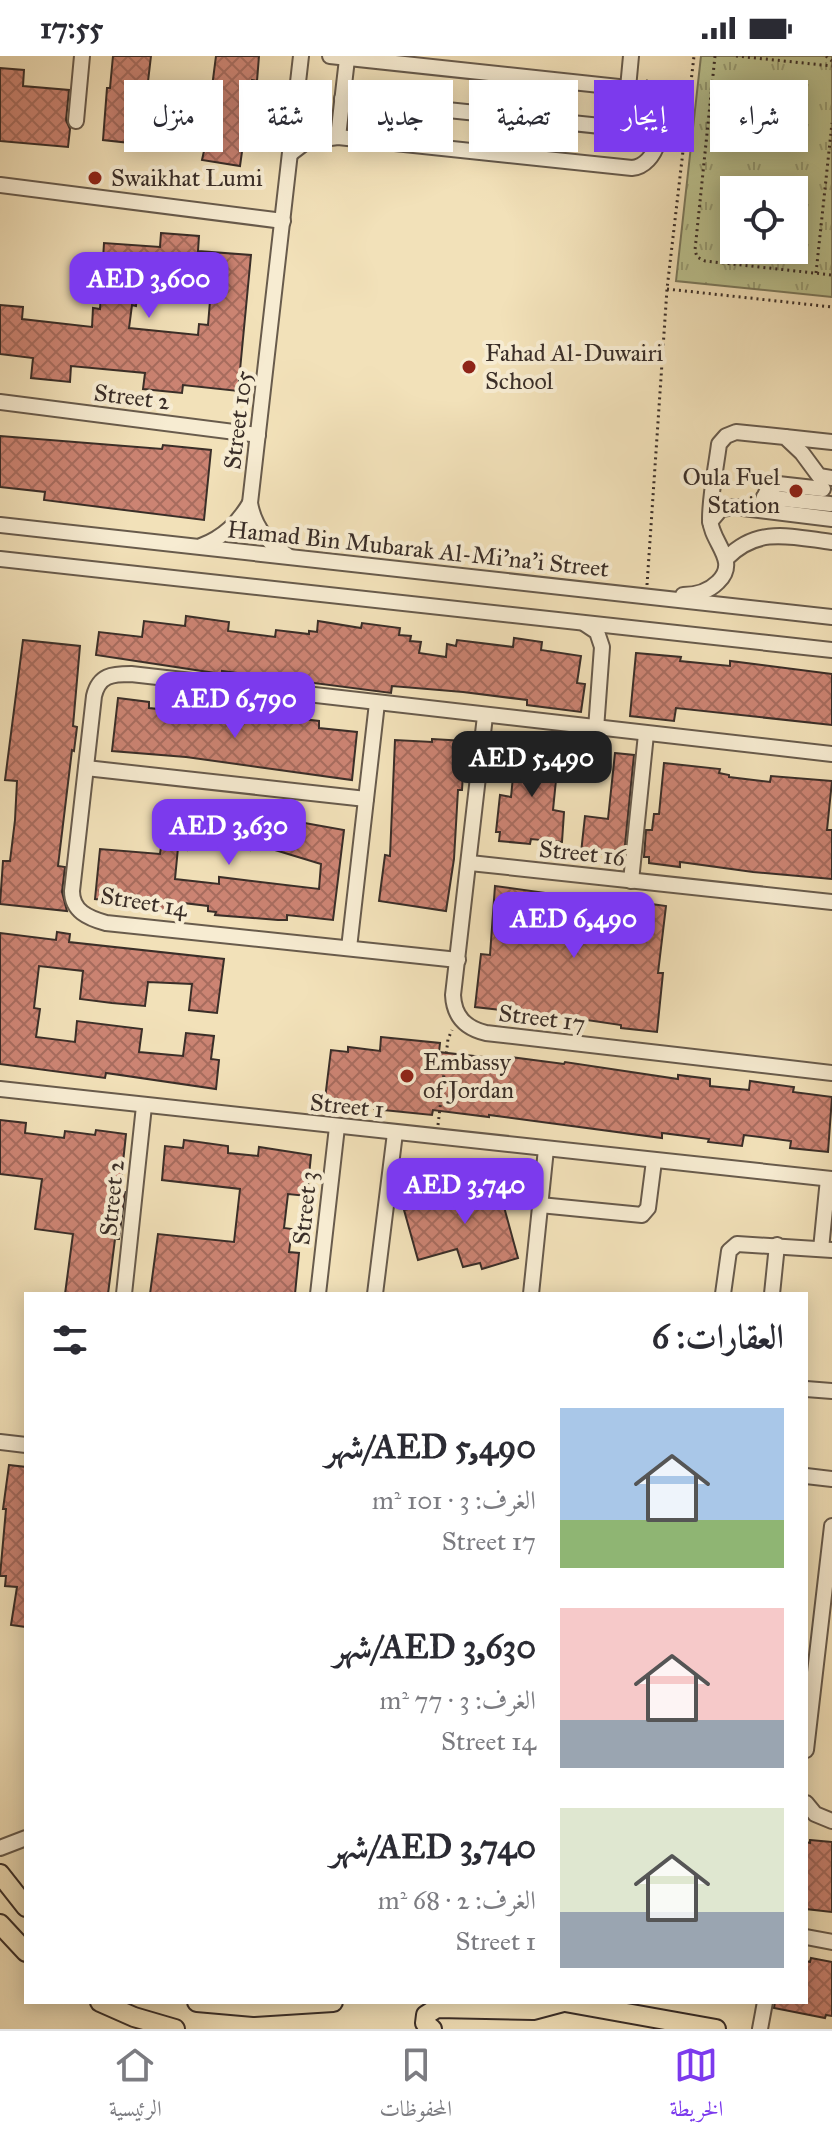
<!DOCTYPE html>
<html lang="ar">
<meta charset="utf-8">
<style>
:root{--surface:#fff;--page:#f2f2f3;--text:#2b2b33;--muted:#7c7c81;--line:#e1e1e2;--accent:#7c3aed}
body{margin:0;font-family:"IM FELL Great Primer",Amiri,serif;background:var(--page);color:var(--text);direction:rtl;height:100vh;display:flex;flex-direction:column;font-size:30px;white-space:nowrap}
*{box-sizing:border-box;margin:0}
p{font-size:26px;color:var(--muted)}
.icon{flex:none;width:44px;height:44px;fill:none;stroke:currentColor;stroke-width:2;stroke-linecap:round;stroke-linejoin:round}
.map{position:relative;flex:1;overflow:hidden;direction:ltr}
.panel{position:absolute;left:24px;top:1236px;width:784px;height:712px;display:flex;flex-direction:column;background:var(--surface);border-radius:0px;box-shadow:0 4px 20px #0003;direction:rtl}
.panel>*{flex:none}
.banner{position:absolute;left:24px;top:24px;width:784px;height:72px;direction:rtl;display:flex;gap:16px}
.buttons{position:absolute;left:720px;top:120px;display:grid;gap:16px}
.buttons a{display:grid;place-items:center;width:88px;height:88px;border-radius:0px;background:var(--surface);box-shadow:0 4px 20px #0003;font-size:40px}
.price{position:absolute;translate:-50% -68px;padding:0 18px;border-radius:16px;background:var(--accent);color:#fff;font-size:26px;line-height:52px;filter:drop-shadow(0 2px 4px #0008)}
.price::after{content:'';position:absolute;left:50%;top:48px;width:24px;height:18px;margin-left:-12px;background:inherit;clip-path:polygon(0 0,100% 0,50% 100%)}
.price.active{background:#222;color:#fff}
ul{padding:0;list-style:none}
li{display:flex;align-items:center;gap:24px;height:200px;padding:0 24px}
li span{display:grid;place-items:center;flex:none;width:224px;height:160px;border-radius:0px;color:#555}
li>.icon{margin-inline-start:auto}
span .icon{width:96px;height:96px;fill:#fffc;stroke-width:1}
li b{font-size:34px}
h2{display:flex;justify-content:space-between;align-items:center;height:96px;padding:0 24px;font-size:34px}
.chip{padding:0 28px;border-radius:0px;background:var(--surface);box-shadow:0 4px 20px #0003;font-size:28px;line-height:72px}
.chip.active{background:var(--accent);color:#fff}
.status{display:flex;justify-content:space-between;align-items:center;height:56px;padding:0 40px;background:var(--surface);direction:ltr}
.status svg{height:22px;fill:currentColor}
.menu{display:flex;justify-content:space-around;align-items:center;height:112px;border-top:2px solid var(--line);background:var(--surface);font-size:22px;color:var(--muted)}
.menu a{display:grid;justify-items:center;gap:4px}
.menu .active{color:var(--accent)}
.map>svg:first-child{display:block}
.grass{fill:url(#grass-tufts);stroke:#7a785c;stroke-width:2;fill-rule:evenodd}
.building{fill:url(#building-cross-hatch);stroke:#3a2e28;stroke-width:2;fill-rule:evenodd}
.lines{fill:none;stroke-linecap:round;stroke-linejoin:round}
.minor-casing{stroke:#685b4c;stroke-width:18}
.major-casing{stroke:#3a2e28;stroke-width:22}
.path{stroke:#3a2e28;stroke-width:3;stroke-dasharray:2 4;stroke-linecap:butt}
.minor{stroke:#f7ecd2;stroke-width:14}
.major{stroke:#f2e1b9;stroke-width:18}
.poi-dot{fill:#8f2418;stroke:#f7ecd2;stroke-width:3}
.labels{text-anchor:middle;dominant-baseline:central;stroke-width:8;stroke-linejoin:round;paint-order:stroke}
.poi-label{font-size:24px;fill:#3a2e28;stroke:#f7ecd2;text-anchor:start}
.street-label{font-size:24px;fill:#3a2e28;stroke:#f7ecd2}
</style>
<div class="status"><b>17:55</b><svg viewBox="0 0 49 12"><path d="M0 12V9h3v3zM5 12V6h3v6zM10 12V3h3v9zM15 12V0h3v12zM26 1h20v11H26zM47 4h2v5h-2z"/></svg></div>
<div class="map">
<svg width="832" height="1973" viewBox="0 0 832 1973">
<defs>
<pattern id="grass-tufts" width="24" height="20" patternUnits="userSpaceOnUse" patternTransform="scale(2)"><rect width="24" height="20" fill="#bbc28f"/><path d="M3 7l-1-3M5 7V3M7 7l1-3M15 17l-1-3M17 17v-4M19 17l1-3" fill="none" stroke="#999e75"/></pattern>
<pattern id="building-cross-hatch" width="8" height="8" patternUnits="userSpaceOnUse" patternTransform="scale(2)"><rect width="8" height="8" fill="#cc8473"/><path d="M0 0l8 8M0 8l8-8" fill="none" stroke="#a76c5e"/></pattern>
</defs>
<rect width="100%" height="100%" fill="#f2e1b9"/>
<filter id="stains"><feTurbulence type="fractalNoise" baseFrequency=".0025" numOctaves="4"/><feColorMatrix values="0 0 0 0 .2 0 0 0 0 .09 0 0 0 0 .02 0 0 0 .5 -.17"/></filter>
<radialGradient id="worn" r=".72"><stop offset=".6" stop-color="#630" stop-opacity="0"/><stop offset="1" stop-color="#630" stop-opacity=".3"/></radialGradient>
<!-- grass -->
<path class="grass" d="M701 0H832V241L676 225ZM734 134H794V194H734Z"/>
<!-- building -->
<g class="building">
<path d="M113 0H151L147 34 211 39 216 0H259L257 25 252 24 240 110 202 104 204 95 103 84 107 32H110Z"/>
<path d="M0 12 24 14 23 30 69 34 66 64 70 73 68 91 0 85Z"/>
<path d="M161 177 199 180 198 195 251 199 238 335 183 329 182 337 143 333 145 317 71 310 70 326 31 322 33 302 0 298V249L23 251 22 263 92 271 93 252 100 253 104 187 160 191ZM137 239 210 245 208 269 199 268 198 279 129 272 132 249 136 250Z"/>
<path d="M0 380 162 393 163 389 211 394 204 464 44 444 45 436 0 431Z"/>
<path d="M186 560 229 566 228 575 275 581 276 574 309 578V575L317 576 318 565 361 572 362 567 400 572 399 579 411 580 410 585 421 586 419 597 446 601 447 588 456 590 457 584 513 591 514 582 542 586 541 594 581 600 577 627 585 628 581 656 527 649V644L463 636 392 630 391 637 222 615V618L96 599 99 576 142 581 144 565 185 570Z"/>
<path d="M23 584 80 590 73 670 77 671 74 695 72 694 58 810 65 811 62 836 67 855 0 848 3 805H10L15 764 17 725 5 724Z"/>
<path d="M636 597 681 601 680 605 730 610V605L832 618V669L676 652 674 665 630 660Z"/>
<path d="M118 642 149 646V652L244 662V659L284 665 285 661 319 665V672L357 676 352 724 186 701 112 695Z"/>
<path d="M432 683 465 685 462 734H458L454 803 446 855 379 845 385 799 390 800 395 684 432 686Z"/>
<path d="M516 690 559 694 553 754 564 756 562 786 531 783 530 788 499 785 500 776H496L500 739 511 741Z"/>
<path d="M615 697 634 699 624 799 581 797 585 760 608 763Z"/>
<path d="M664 707 720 713 719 717 729 719V721L770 726 771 720 832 725 827 774H832V823L753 816 680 806V811L649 807V801H644L646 774H652L654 758H659Z"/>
<path d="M179 748 245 757V761L271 765V761L344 774 333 864 287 859V864H278L215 859 216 856 208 855V850L183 847V852L172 851V856L153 854 122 851V846L95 843 100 793 160 798 166 757 178 759ZM190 775 223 780V784L236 786 235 791 250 794V790L275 794 321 808 319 833 219 821V828L175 823 178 792 187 794Z"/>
<path d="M495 830 546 837 545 846 590 851 591 848 629 853 630 845 666 850 658 917H663L657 976 621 972V969L587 964 475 951 481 898 490 899Z"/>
<path d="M57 876 70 878 69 886 224 903 217 957 189 954 192 928 148 926 145 950 112 947 80 943 83 915 39 910 34 952 40 953 36 981 75 986 77 965 142 973 139 996 183 1000 186 977 214 980 211 1003 219 1004 216 1033 106 1017 105 1022 0 1008V877L56 884Z"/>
<path d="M381 981 440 987 439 996 510 1004V1001L564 1008 565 1006 678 1023V1019L710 1023V1030L749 1034 750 1025 794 1031 793 1036 832 1041 828 1096 790 1092 791 1085 744 1079 742 1090 708 1086 709 1083 662 1077V1082L489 1059V1061L433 1054 432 1059 374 1053V1049L325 1043 331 994 348 996V991L380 995Z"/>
<path d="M0 1064 26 1067 25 1077 64 1082 65 1075 95 1079 96 1074 126 1078 120 1135 125 1136 124 1145 119 1183H115L108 1238H65L73 1178 35 1173 42 1123 0 1118Z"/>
<path d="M184 1084 228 1090V1097L258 1100 259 1091 311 1099 307 1140 288 1138 284 1172 292 1173 289 1196 299 1197 295 1238H150L158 1178 234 1186 240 1133 162 1124 165 1090 183 1092Z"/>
<path d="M495 1118 518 1202 482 1213 480 1207 463 1211 457 1193 418 1204 404 1154 459 1141 457 1133 473 1129 471 1125Z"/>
<path d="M9 1409 26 1411V1571L11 1569 17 1531 5 1530 6 1520H0L6 1453H3Z"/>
<path d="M810 1784 832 1786V1856L806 1853V1786L810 1787Z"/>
<path d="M811 1902 832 1906V1960L826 1959 825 1962 774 1952 775 1946H806V1905L810 1906Z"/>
</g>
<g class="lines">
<!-- minor casing -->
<g class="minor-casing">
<g id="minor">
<path d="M628 32 631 0"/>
<path d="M342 43 658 76"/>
<path d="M76 65 82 0"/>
<path d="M338 81 347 3"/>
<path d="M290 98 307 85 338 81 632 112C657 110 668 67 655 49 649 40 637 35 628 32L330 0"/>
<path d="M0 129 283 165"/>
<path d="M0 346 258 379"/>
<path d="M785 381 832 386"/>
<path d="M764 441 830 448"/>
<path d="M759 453 767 435 778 428 823 433"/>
<path d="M710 466 721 453 735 451 832 463"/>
<path d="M0 469 832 561"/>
<path d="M201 490C224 481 238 467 250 447"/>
<path d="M287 499C267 487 254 470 250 447L301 0"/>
<path d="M727 502C758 470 792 481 832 486"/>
<path d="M0 503 832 594"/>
<path d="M683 539C697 539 708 536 718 526 740 505 711 487 710 463 710 439 716 412 719 388L726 380 736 376 785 381 802 397 819 420 832 422"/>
<path d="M585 568 597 576 602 591 596 673"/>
<path d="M485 660 453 939C454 960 465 972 486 977L832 1017"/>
<path d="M86 712 366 743"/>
<path d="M470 807 832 846"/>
<path d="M631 825 646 678"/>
<path d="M349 892 377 647"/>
<path d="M458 904 106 867C88 862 72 855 72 835L94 640C99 619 112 618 131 618L832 698"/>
<path d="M0 1033 832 1123"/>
<path d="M540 1149 642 1159 648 1152 654 1105"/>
<path d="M821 1193 828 1123"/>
<path d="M124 1238 144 1050"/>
<path d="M318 1238 337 1071"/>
<path d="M375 1238 395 1077"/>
<path d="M531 1238 546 1093"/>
<path d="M723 1238 729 1195 737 1188 832 1194"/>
<path d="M772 1238 777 1189"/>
<path d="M806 1333 832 1335"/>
<path d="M0 1386 26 1389"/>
<path d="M806 1420 832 1423"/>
<path d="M806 1694 832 1470"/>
<path d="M806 1747 815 1758 832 1765"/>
<path d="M0 1792 26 1782"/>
<path d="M806 1881 832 1886"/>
<path d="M760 1973 765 1946"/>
</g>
</g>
<!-- major casing -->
<g class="major-casing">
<g id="major">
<path d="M0 1818 26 1851"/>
<path d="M0 1868 26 1896"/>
<path d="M100 1946 134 1961 175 1973"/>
<path d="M197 1946 254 1951 333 1946"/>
<path d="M565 1946 716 1973"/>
<path d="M432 1973 425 1967 426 1959 437 1952 533 1954 563 1946"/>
</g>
</g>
<!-- path -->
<g class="path">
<path d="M715 0 695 194 697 201 705 205 832 219"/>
<path d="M736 0 832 10"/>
<path d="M826 0 832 5"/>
<path d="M646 25 690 29"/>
<path d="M816 217 832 67"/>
<path d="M667 233 832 251"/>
<path d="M647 529 667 233 694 0"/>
<path d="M438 1069 448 983 452 974"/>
</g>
<!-- minor -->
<use href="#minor" class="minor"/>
<!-- major -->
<use href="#major" class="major"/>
</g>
<!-- markers -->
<g class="poi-dot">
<circle cx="95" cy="122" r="8"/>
<circle cx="469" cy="311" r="8"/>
<circle cx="796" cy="435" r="8"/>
<circle cx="407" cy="1020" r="8"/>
</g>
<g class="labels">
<!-- poi labels -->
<g class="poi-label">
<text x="111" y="122">Swaikhat Lumi</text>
<text x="485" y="297">Fahad Al-Duwairi<tspan x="485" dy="28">School</tspan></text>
<text x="780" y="421" text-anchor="end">Oula Fuel<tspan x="780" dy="28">Station</tspan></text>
<text x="423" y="1006">Embassy<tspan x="423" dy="28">of Jordan</tspan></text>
</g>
<!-- street labels -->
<g class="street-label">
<text transform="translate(132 341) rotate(7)">Street 2</text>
<text transform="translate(238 364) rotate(-83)">Street 105</text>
<text transform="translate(418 493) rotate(6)">Hamad Bin Mubarak Al-Mi'na'i Street</text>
<text transform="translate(582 797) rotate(6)">Street 16</text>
<text transform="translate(144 846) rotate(9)">Street 14</text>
<text transform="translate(542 962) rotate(7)">Street 17</text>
<text transform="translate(347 1050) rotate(6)">Street 1</text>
<text transform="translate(112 1142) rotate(-84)">Street 2</text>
<text transform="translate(305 1152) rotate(-84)">Street 3</text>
</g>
</g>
<rect width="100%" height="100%" filter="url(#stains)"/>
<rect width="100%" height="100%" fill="url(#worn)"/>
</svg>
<div class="buttons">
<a><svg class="icon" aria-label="locate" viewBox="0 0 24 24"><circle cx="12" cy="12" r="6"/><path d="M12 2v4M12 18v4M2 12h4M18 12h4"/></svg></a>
</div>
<b class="price" style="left:149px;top:264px">AED 3,600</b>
<b class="price" style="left:235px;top:684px">AED 6,790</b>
<b class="price active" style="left:532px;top:743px">AED 5,490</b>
<b class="price" style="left:229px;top:811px">AED 3,630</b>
<b class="price" style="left:574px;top:904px">AED 6,490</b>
<b class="price" style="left:465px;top:1170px">AED 3,740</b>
<div class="banner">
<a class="chip">شراء</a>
<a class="chip active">إيجار</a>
<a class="chip">تصفية</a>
<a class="chip">جديد</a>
<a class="chip">شقة</a>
<a class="chip">منزل</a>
</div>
<section class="panel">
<h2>العقارات: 6<svg class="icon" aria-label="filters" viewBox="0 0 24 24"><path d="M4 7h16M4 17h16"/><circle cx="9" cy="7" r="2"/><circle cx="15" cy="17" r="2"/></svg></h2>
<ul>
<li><span style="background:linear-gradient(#a9c7e8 70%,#8fb573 0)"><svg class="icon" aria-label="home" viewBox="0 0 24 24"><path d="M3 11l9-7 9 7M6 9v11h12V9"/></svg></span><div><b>AED 5,490/شهر</b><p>الغرف: 3 · 101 m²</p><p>Street 17</p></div></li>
<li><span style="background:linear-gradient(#f6c9c9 70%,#9aa5b1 0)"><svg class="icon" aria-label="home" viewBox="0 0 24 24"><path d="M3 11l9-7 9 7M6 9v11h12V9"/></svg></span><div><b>AED 3,630/شهر</b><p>الغرف: 3 · 77 m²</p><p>Street 14</p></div></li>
<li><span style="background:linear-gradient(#dfe7d0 65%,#9aa5b1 0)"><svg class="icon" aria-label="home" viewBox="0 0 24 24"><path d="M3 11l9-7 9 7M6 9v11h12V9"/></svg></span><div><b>AED 3,740/شهر</b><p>الغرف: 2 · 68 m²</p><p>Street 1</p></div></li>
</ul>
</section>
</div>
<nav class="menu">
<a class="active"><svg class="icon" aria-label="map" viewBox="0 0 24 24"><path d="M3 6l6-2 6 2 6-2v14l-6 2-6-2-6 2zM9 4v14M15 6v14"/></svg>الخريطة</a>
<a><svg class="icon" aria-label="saved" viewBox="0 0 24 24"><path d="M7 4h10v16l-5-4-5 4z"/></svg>المحفوظات</a>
<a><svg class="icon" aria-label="home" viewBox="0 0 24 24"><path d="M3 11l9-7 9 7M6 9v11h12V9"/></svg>الرئيسية</a>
</nav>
